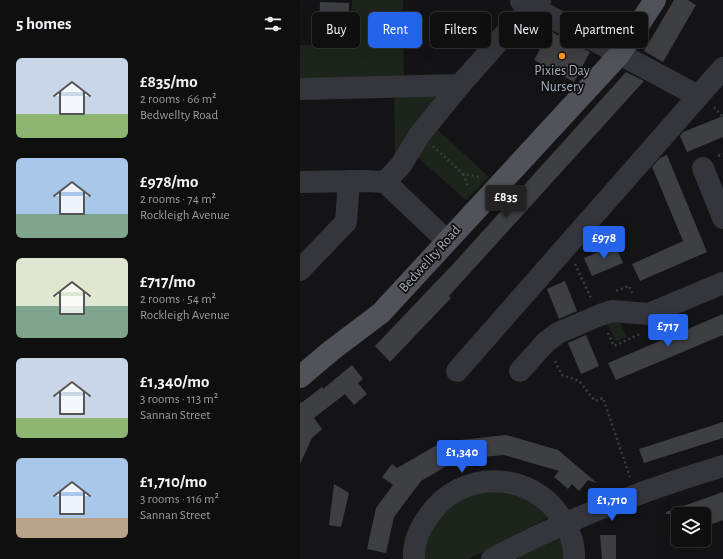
<!DOCTYPE html>
<meta charset="utf-8">
<style>
:root{--surface:#0f0f10;--page:#1d1d1e;--text:#f1f3f6;--muted:#9b9c9f;--line:#2f2f30;--accent:#2563eb}
body{margin:0;font-family:"Alegreya Sans",sans-serif;background:var(--page);color:var(--text);height:100vh;display:flex;flex-direction:column;font-size:15px;white-space:nowrap}
*{box-sizing:border-box;margin:0}
p{font-size:13px;color:var(--muted)}
.icon{flex:none;width:22px;height:22px;fill:none;stroke:currentColor;stroke-width:2;stroke-linecap:round;stroke-linejoin:round}
.map{position:relative;flex:1;overflow:hidden}
.details{display:flex;flex-direction:column;background:var(--surface);width:300px}
.details>*{flex:none}
.top-card{position:absolute;left:12px;top:12px;width:351px;height:36px;display:flex;gap:8px}
.fabs{position:absolute;left:371px;top:507px;display:grid;gap:8px}
.fabs a{display:grid;place-items:center;width:40px;height:40px;border-radius:6px;background:var(--surface);box-shadow:0 4px 16px #0002,0 0 0 1px var(--line);font-size:20px}
.price{position:absolute;translate:-50% -34px;padding:0 9px;border-radius:4px;background:var(--accent);color:#fff;font-size:13px;line-height:26px;filter:drop-shadow(0 1px 2px #0008)}
.price::after{content:'';position:absolute;left:50%;top:24px;width:12px;height:9px;margin-left:-6px;background:inherit;clip-path:polygon(0 0,100% 0,50% 100%)}
.price.current{background:#222;color:#fff}
ul{padding:0;list-style:none}
li{display:flex;align-items:center;gap:12px;height:100px;padding:0 16px}
li span{display:grid;place-items:center;flex:none;width:112px;height:80px;border-radius:6px;color:#555}
li>.icon{margin-inline-start:auto}
span .icon{width:48px;height:48px;fill:#fffc;stroke-width:1}
li b{font-size:17px}
h2{display:flex;justify-content:space-between;align-items:center;height:48px;padding:0 16px;font-size:17px}
.chip{padding:0 14px;border-radius:6px;background:var(--surface);box-shadow:0 4px 16px #0002,0 0 0 1px var(--line);font-size:14px;line-height:36px}
.chip.current{background:var(--accent);color:#fff}
main{display:flex;flex:1;min-height:0}
.map>svg:first-child{display:block}
.green{fill:#1c241b}
.building{fill:#3e3f43}
.lines{fill:none;stroke-linecap:round;stroke-linejoin:round}
.path{stroke:#3a3e42;stroke-width:2.5;stroke-dasharray:2 3;stroke-linecap:butt}
.minor{stroke:#34363b;stroke-width:22}
.major{stroke:#50545a;stroke-width:22}
.poi-dot{fill:#ff9322;stroke:#0f0f11;stroke-width:1.5}
.labels{text-anchor:middle;dominant-baseline:central;stroke-width:3.5;stroke-linejoin:round;paint-order:stroke}
.poi-label{font-size:14px;fill:#a4adb7;stroke:#0f0f11}
.street-label{font-size:14px;fill:#a4adb7;stroke:#0f0f11}
</style>
<main>
<section class="details">
<h2>5 homes<svg class="icon" aria-label="filters" viewBox="0 0 24 24"><path d="M4 7h16M4 17h16"/><circle cx="9" cy="7" r="2"/><circle cx="15" cy="17" r="2"/></svg></h2>
<ul>
<li><span style="background:linear-gradient(#c9d6e8 70%,#8fb573 0)"><svg class="icon" aria-label="home" viewBox="0 0 24 24"><path d="M3 11l9-7 9 7M6 9v11h12V9"/></svg></span><div><b>£835/mo</b><p>2 rooms · 66 m²</p><p>Bedwellty Road</p></div></li>
<li><span style="background:linear-gradient(#a9c7e8 70%,#7fa58c 0)"><svg class="icon" aria-label="home" viewBox="0 0 24 24"><path d="M3 11l9-7 9 7M6 9v11h12V9"/></svg></span><div><b>£978/mo</b><p>2 rooms · 74 m²</p><p>Rockleigh Avenue</p></div></li>
<li><span style="background:linear-gradient(#dfe7d0 60%,#7fa58c 0)"><svg class="icon" aria-label="home" viewBox="0 0 24 24"><path d="M3 11l9-7 9 7M6 9v11h12V9"/></svg></span><div><b>£717/mo</b><p>2 rooms · 54 m²</p><p>Rockleigh Avenue</p></div></li>
<li><span style="background:linear-gradient(#c9d6e8 75%,#8fb573 0)"><svg class="icon" aria-label="home" viewBox="0 0 24 24"><path d="M3 11l9-7 9 7M6 9v11h12V9"/></svg></span><div><b>£1,340/mo</b><p>3 rooms · 113 m²</p><p>Sannan Street</p></div></li>
<li><span style="background:linear-gradient(#a9c7e8 75%,#b9a48a 0)"><svg class="icon" aria-label="home" viewBox="0 0 24 24"><path d="M3 11l9-7 9 7M6 9v11h12V9"/></svg></span><div><b>£1,710/mo</b><p>3 rooms · 116 m²</p><p>Sannan Street</p></div></li>
</ul>
</section>
<div class="map">
<svg width="423" height="559" viewBox="0 0 423 559">
<rect width="100%" height="100%" fill="#141416"/>
<!-- green -->
<g class="green">
<path d="M52 0H103L104 89 140 92 126 119 189 177 166 200 116 156 95 165 94 83 0 85V45L51 46Z"/>
<path d="M305 319 319 322 327 337 316 341Z"/>
<path d="M178 488 234 498 249 517 169 559H120L132 521Z"/>
<path d="M260 537 269 559H218V557Z"/>
</g>
<!-- building -->
<g class="building">
<path d="M374 0H388L396 5 363 62 344 51Z"/>
<path d="M20 2 49 3V27L19 26Z"/>
<path d="M250 31 290 52 274 82 234 60Z"/>
<path d="M326 72 344 81 149 296 151 298 90 362 75 346 155 262Z"/>
<path d="M423 116V137L387 152 380 136 383 132Z"/>
<path d="M367 155 407 252 340 281 332 264 383 241 352 167 360 158Z"/>
<path d="M315 245 323 263 292 276 284 258Z"/>
<path d="M265 281 277 311 259 319 247 289Z"/>
<path d="M423 314V335L316 380 308 363Z"/>
<path d="M286 335 299 366 281 374 268 343Z"/>
<path d="M52 365 63 379 58 383 67 394 54 405 45 394 14 418 22 429 12 438 0 464V402L1 403 22 387 23 389Z"/>
<path d="M423 422V438L344 463 339 449Z"/>
<path d="M206 435 258 450 297 483 288 480 279 491 272 484 268 489 254 477 259 471 204 455 159 459 121 481 94 517 86 553 67 549 76 508 93 485 82 477 92 464 97 468 142 442Z"/>
<path d="M34 484 49 493 41 527 29 525Z"/>
<path d="M423 492V520L404 527V514H366V512Z"/>
<path d="M300 535H316V559H302Z"/>
</g>
<g class="lines">
<!-- path -->
<g class="path">
<path d="M414 107 423 117"/>
<path d="M133 146 163 174 179 177"/>
<path d="M418 156 423 154"/>
<path d="M163 174 169 188"/>
<path d="M275 264 291 298"/>
<path d="M316 291 329 286 332 293"/>
<path d="M308 333 314 346 342 333"/>
<path d="M255 361 262 375 279 381 295 401 303 398 330 477"/>
</g>
<!-- minor -->
<g class="minor">
<path d="M221 1 398 96"/>
<path d="M0 89 160 85 206 33 240 0"/>
<path d="M403 168 423 218"/>
<path d="M0 182 66 181 85 182 147 241"/>
<path d="M85 182 101 165 120 134 160 85"/>
<path d="M0 270 46 222 49 181"/>
<path d="M157 371 423 68"/>
<path d="M220 371 246 342 258 333 300 315 312 311 349 314 423 283"/>
<path d="M114 559C113 544 119 529 128 517 160 468 232 470 262 519 270 531 275 544 274 559"/>
<path d="M192 559C266 519 343 490 423 466"/>
</g>
<!-- major -->
<path class="major" d="M0 377 32 350 81 313 319 55 355 0"/>
</g>
<!-- markers -->
<circle class="poi-dot" cx="262" cy="56" r="4"/>
<g class="labels">
<!-- poi labels -->
<g class="poi-label">
<text x="262" y="71">Pixies Day<tspan x="262" dy="16">Nursery</tspan></text>
</g>
<!-- street labels -->
<g class="street-label">
<text transform="translate(130 259) rotate(-48)">Bedwellty Road</text>
</g>
</g>
</svg>
<div class="fabs">
<a><svg class="icon" aria-label="layers" viewBox="0 0 24 24"><path d="M12 4l9 5-9 5-9-5zM3 14l9 5 9-5"/></svg></a>
</div>
<b class="price current" style="left:206px;top:219px">£835</b>
<b class="price" style="left:304px;top:260px">£978</b>
<b class="price" style="left:368px;top:348px">£717</b>
<b class="price" style="left:162px;top:474px">£1,340</b>
<b class="price" style="left:312px;top:522px">£1,710</b>
<div class="top-card">
<a class="chip">Buy</a>
<a class="chip current">Rent</a>
<a class="chip">Filters</a>
<a class="chip">New</a>
<a class="chip">Apartment</a>
</div>
</div>
</main>
